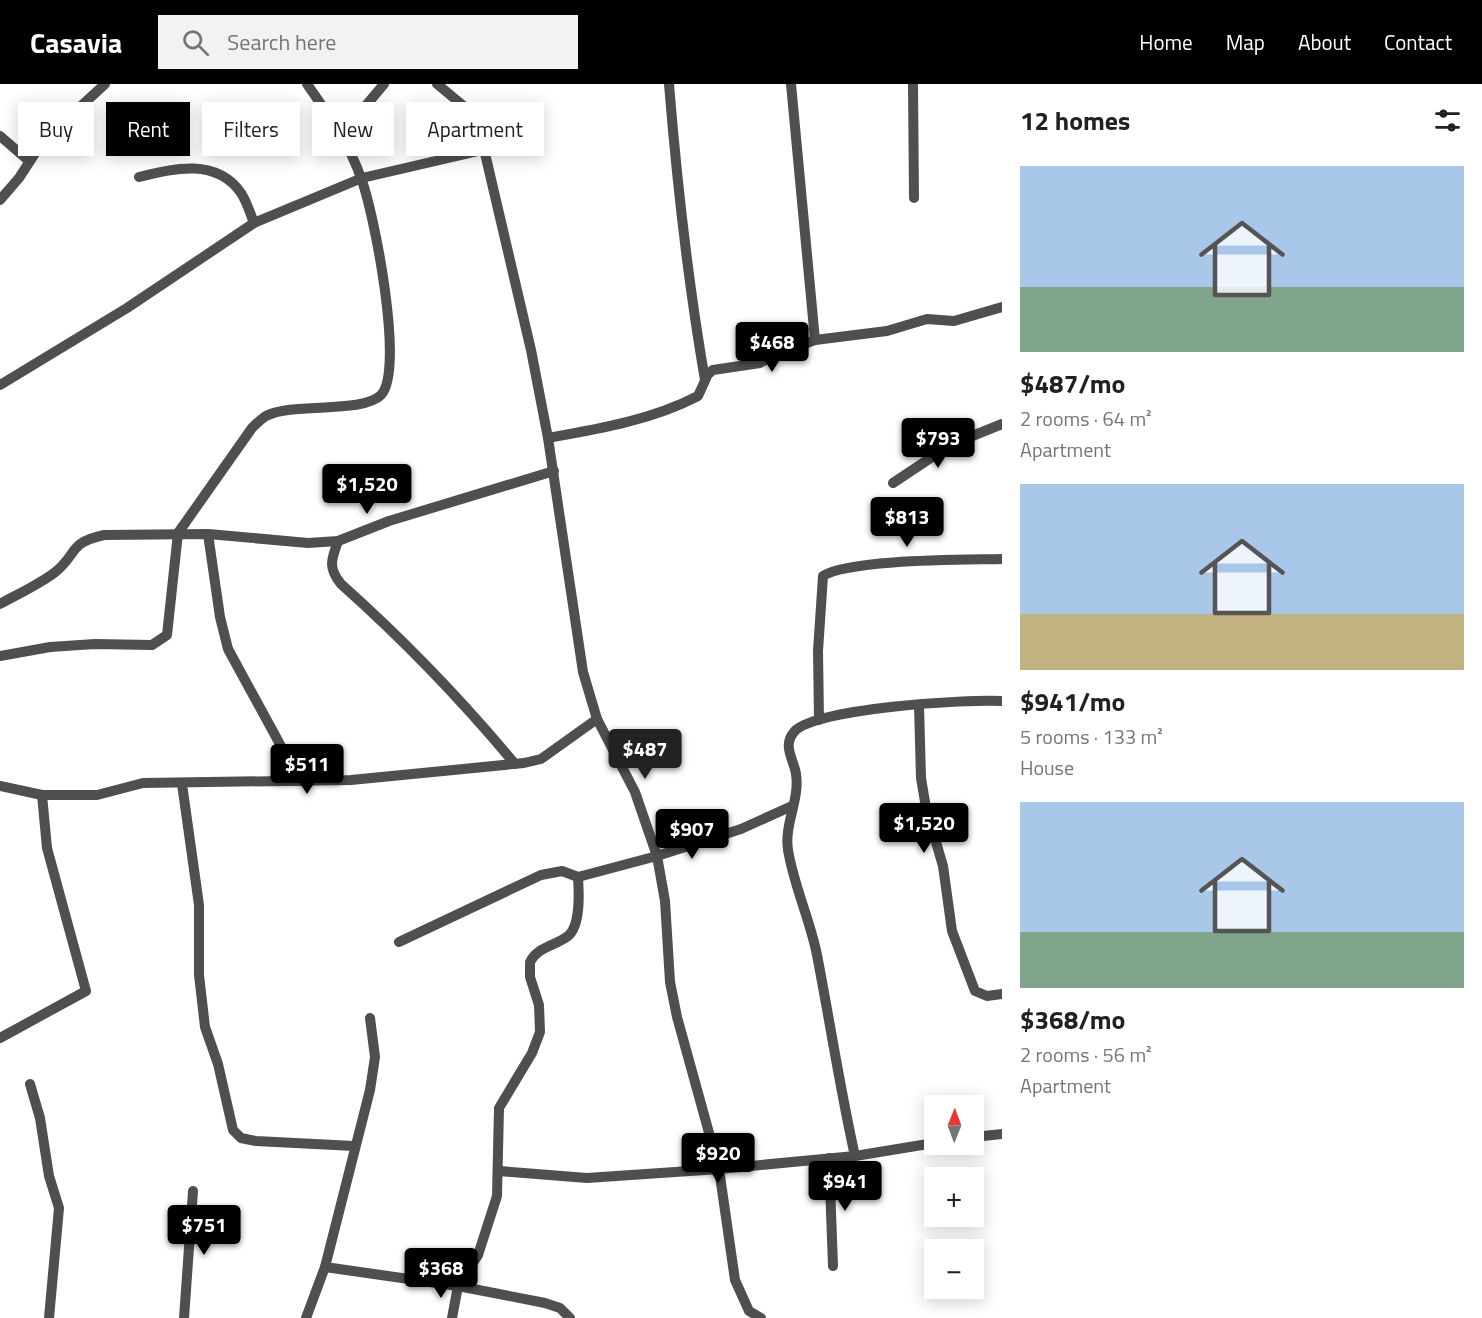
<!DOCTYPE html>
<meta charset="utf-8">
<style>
:root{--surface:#fff;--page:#f2f2f2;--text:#202124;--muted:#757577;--accent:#000}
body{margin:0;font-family:"Titillium Web",sans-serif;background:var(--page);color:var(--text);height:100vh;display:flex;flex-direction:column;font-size:22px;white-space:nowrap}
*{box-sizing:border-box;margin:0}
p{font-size:20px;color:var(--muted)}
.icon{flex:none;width:33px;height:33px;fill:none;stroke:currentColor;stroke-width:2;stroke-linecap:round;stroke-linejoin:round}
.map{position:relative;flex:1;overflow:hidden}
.side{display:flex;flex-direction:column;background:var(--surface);width:480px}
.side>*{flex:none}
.banner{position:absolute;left:18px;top:18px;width:570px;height:54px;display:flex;gap:12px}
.needle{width:39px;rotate:1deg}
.tools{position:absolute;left:924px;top:1011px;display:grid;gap:12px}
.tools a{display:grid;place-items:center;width:60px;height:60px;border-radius:0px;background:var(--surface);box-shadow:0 3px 15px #0003;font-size:30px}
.price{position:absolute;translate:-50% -51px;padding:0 14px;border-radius:6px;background:var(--accent);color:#fff;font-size:20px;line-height:39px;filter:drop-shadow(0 2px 3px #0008)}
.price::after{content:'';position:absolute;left:50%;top:36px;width:18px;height:14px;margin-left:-9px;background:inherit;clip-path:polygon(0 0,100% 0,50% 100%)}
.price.current{background:#222;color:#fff}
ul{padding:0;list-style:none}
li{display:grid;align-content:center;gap:12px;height:318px;padding:0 18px}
li span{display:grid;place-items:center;height:186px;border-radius:0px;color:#555}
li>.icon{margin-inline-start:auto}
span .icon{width:108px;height:108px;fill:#fffc;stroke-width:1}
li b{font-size:26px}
h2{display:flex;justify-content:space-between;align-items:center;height:72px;padding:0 18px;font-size:26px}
.tag{padding:0 21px;border-radius:0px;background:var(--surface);box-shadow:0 3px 15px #0003;font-size:21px;line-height:54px}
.tag.current{background:var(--accent);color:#fff}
header{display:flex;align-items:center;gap:36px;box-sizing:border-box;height:84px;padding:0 30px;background:var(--accent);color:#fff}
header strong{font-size:28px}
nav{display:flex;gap:33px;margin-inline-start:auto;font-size:21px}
.search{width:420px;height:54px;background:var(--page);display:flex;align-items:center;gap:15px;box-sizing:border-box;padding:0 21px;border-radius:0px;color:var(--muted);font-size:22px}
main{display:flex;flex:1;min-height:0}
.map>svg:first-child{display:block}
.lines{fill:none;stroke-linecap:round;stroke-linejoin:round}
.minor{stroke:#4f4f4f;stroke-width:10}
</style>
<header>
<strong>Casavia</strong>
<div class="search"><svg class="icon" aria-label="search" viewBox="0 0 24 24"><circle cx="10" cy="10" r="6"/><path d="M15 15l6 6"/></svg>Search here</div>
<nav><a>Home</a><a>Map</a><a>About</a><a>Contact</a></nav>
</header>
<main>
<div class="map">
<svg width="1002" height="1234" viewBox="0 0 1002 1234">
<rect width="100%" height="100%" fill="#fff"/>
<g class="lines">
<!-- minor -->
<g class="minor">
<path d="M437 0 466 24 480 48 531 266 548 354 583 588 597 635 635 708 657 772 665 817 670 898 677 933 719 1085 735 1196 749 1227 761 1234"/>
<path d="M669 0C677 99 688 198 705 296"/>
<path d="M791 0 815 256"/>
<path d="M913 0 914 114"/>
<path d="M342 50 384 0"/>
<path d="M0 52 29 77"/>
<path d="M139 93C173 84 217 74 241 109 247 118 250 129 254 139"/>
<path d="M0 116 19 94 43 57 105 0"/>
<path d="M0 301 127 224 254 139 362 94 483 66"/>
<path d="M548 354C599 345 652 336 698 312L708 290 713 286 760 279 774 271 815 256 887 247 927 235 954 237 1002 223"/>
<path d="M893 399 950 361 1002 340"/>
<path d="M208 450 220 533 228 565 300 697"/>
<path d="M338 457C331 476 328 484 341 500 405 557 460 614 515 680"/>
<path d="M0 520C18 510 38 501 54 489 78 471 67 459 104 451L208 450 308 459 338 457 389 437 554 387"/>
<path d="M0 572 50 563 95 560 152 561 167 551 178 449 252 344C256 340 261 335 266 332 293 318 362 330 381 311 405 286 374 128 361 94 349 59 328 30 307 0"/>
<path d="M919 621 921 694 926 724 943 782 952 847 975 907 987 912 1002 910"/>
<path d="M819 636 818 567 823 492C849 475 966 476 1002 475"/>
<path d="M182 700 199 821V891L205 943 218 980 233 1046 241 1054 256 1057 354 1062"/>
<path d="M0 702 42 711H97L143 699 351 696 524 679 541 675 597 635"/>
<path d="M399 858 541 791 562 787 578 793 657 772 741 745 792 722"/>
<path d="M370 934 375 973 370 1006 325 1183 458 1202 545 1219 560 1224 570 1234"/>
<path d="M0 954 86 907 47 764 42 711"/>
<path d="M30 1000 40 1034 49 1092 59 1124 49 1234"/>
<path d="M974 1053 1002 1050"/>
<path d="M855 1072C840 1005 830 938 817 871 810 836 794 802 788 766 784 740 800 716 796 690 794 676 782 662 794 648 814 624 968 615 1002 617"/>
<path d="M829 1074 833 1182"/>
<path d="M499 1087 587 1094 719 1085 855 1072 934 1059"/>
<path d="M184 1234 193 1107"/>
<path d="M306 1234 325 1183"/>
<path d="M452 1234 458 1202 478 1171 497 1112 499 1024 532 969 540 948 539 921 530 893V878C537 863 555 862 568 852 581 841 579 808 578 793"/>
</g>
</g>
</svg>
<div class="tools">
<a><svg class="needle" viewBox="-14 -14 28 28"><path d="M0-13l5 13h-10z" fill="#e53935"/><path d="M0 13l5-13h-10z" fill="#757577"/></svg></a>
<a>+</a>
<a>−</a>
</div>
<b class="price" style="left:772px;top:289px">$468</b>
<b class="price" style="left:938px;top:385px">$793</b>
<b class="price" style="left:367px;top:431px">$1,520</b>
<b class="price" style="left:907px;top:464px">$813</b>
<b class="price current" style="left:645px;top:696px">$487</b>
<b class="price" style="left:307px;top:711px">$511</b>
<b class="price" style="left:924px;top:770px">$1,520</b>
<b class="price" style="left:692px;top:776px">$907</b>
<b class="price" style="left:718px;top:1100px">$920</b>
<b class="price" style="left:845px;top:1128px">$941</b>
<b class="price" style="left:204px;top:1172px">$751</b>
<b class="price" style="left:441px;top:1215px">$368</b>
<div class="banner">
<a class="tag">Buy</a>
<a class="tag current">Rent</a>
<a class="tag">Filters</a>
<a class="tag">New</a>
<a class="tag">Apartment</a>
</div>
</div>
<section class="side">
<h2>12 homes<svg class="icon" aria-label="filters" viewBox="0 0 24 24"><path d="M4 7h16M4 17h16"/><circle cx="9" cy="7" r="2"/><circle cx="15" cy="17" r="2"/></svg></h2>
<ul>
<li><span style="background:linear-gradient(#a9c7e8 65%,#7fa58c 0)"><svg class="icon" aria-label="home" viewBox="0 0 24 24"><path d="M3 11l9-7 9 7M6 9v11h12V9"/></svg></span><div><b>$487/mo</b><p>2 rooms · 64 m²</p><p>Apartment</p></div></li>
<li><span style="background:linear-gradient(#a9c7e8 70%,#c2b280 0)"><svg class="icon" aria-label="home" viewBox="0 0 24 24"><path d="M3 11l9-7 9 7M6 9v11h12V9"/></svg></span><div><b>$941/mo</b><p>5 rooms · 133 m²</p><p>House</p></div></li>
<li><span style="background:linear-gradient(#a9c7e8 70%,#7fa58c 0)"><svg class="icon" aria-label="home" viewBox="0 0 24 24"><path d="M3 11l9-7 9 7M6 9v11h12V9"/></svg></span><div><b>$368/mo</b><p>2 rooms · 56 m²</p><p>Apartment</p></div></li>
</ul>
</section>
</main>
